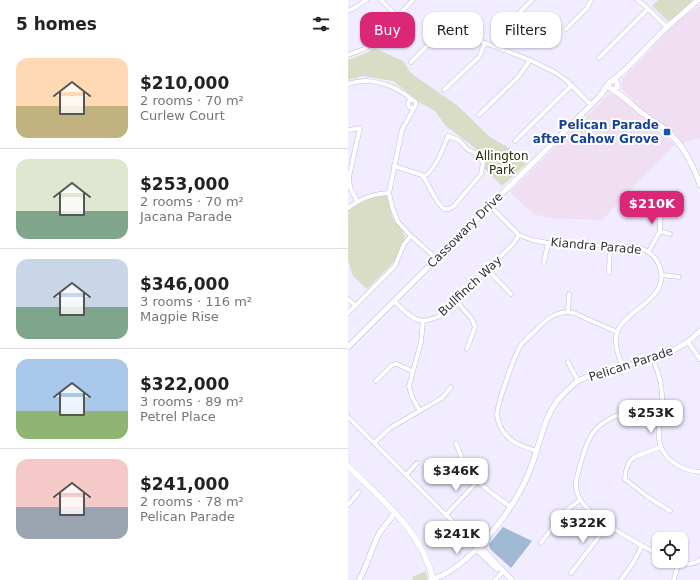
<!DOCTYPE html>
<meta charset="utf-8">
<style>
:root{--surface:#fff;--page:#f2f2f2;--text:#222;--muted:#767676;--line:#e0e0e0;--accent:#db2777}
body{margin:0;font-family:"DejaVu Sans",sans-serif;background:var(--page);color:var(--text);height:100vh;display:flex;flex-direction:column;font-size:15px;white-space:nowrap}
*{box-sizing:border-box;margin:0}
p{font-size:13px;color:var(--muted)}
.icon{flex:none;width:22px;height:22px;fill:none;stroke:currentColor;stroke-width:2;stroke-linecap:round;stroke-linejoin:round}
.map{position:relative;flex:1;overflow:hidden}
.panel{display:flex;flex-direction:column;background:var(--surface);width:348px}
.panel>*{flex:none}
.guide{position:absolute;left:12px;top:12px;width:280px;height:36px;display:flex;gap:8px}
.fabs{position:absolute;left:304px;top:532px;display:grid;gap:8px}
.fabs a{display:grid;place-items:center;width:36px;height:36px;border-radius:8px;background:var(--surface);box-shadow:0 1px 3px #0004;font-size:20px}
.price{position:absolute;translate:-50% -34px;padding:0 9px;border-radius:8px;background:#fff;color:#222;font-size:13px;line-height:26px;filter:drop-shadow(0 1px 2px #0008)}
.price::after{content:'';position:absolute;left:50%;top:24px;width:12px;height:9px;margin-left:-6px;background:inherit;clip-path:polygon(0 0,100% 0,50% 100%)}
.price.current{background:var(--accent);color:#fff}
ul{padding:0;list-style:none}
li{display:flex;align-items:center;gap:12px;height:100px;padding:0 16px}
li+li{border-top:1px solid var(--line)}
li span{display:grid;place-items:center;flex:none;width:112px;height:80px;border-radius:12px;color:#555}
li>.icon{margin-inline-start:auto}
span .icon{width:48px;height:48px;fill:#fffc;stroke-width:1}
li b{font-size:17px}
h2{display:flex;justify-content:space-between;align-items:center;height:48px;padding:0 16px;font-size:17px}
.pill{padding:0 14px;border-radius:12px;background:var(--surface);box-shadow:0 1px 3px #0004;font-size:14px;line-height:36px}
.pill.current{background:var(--accent);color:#fff}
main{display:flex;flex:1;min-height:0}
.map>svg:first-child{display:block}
.education{fill:#f0dff1}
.green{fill:#daddc6}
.water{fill:#a0bad5}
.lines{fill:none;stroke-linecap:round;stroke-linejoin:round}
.minor-casing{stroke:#c2bbd9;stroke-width:5}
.tertiary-casing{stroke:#c2bbd9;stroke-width:6}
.secondary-casing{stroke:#c2bbd9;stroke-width:6}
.minor{stroke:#fff;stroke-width:4}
.tertiary{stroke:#fff;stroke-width:5}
.secondary{stroke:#fff;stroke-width:5.5}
.transit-dot{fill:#1a4fb4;stroke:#fff;stroke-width:1.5}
.labels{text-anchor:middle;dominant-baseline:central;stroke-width:4;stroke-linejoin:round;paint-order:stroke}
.transit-label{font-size:12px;font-weight:bold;fill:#164399;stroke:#fff;text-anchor:end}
.park-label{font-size:12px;fill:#292c01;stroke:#fff}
.street-label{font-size:12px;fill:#33303c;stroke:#fff}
</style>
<main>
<section class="panel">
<h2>5 homes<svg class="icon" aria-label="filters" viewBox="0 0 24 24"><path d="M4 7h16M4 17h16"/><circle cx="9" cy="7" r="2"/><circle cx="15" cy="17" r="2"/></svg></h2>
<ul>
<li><span style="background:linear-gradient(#ffd9b3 60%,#c2b280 0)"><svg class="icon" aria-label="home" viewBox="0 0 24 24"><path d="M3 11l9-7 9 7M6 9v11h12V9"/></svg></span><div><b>$210,000</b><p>2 rooms · 70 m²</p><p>Curlew Court</p></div></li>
<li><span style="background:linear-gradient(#dfe7d0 65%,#7fa58c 0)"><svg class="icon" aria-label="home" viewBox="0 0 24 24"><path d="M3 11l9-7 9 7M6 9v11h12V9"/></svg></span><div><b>$253,000</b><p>2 rooms · 70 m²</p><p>Jacana Parade</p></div></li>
<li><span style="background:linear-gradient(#c9d6e8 60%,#7fa58c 0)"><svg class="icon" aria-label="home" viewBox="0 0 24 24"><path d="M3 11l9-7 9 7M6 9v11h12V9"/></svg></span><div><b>$346,000</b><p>3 rooms · 116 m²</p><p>Magpie Rise</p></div></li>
<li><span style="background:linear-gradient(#a9c7e8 65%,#8fb573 0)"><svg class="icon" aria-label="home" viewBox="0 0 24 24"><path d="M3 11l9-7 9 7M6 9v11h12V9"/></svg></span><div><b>$322,000</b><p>3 rooms · 89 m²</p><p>Petrel Place</p></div></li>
<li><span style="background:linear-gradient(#f6c9c9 60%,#9aa5b1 0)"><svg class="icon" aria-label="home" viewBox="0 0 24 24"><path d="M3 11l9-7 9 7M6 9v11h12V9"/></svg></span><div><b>$241,000</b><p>2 rooms · 78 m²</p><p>Pelican Parade</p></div></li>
</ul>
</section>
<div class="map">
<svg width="352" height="580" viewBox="0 0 352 580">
<rect width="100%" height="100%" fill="#f1ecff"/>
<!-- education -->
<g class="education">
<path d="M352 5V138L331 144 274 89V79L332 19Z"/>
<path d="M261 94 270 95 304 127 327 144 254 220 201 218 185 214 162 192Z"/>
</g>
<!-- green -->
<g class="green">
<path d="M310 0H345L325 18 320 21 304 6Z"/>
<path d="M26 48 55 61 62 72 67 76 110 106 142 137 168 152 178 164 154 186 137 169V156L97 125 87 111 74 104 45 81 15 76 0 80V60L18 53Z"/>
<path d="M38 195C42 202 42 211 45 218 49 224 56 230 57 238L46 262 19 289 5 276 0 260V209C12 202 24 197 38 195Z"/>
<path d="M78 571 80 580H65L64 577Z"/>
</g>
<!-- water -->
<path class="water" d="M155 527 184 541 163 568 142 549 141 544Z"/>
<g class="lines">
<!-- minor casing -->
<g class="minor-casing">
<g id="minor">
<path d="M33 0 49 16"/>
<path d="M289 0 296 5 319 27"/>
<path d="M0 11 8 7 18 0"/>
<path d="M171 13 184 0"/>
<path d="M218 29 239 8 243 0"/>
<path d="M0 55 16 49 23 44 65 0"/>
<path d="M251 58 300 9"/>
<path d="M63 62 100 25 107 24 129 40 182 60 208 73 219 81 243 105"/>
<path d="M0 84C22 76 48 85 64 100"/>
<path d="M96 90 131 57 137 43"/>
<circle cx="64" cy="104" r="4"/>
<path d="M66 108 54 130 41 193 44 207 50 222 63 236 88 258"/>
<path d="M131 115 171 76 182 60"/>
<path d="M0 130 12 128 1 177 2 187 9 201"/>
<path d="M167 141 224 85"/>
<path d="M46 166 74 175C83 187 84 198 96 209H101L106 206 133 174 135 163 131 155 119 149 111 140 100 136C94 151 89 167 76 177"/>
<path d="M142 206 171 235 184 240 200 243 288 247C299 250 306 254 311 265 324 297 283 307 271 328 264 340 270 353 274 366"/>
<path d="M0 208C14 198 24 194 41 193"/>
<path d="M312 231 322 234"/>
<path d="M301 251 312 231V214L304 200"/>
<path d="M196 262 200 243"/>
<path d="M140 270 163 294"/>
<path d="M261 273 262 245"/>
<path d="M314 275 331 277"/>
<path d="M0 299 7 305"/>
<path d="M46 301C64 318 69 327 94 315L165 244 171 235"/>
<path d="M108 301 124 319 127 327 119 349"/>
<path d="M220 312 221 294"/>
<path d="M0 313 47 266 56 244 63 236"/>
<path d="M340 342 352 359"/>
<path d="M305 359C310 372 315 386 314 401 314 413 310 425 311 438 312 458 333 471 352 472"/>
<path d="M220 362 230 381"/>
<path d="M28 381 44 365 49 364 64 371"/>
<path d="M72 411 64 397 61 386 73 342 75 321"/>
<path d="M0 417 105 522 107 529 100 537"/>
<path d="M26 443 42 428 94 398 103 387"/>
<path d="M108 443C112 453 115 464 122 472 132 486 149 497 163 507"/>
<path d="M313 447 286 457C280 462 277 471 277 479L300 497 322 511"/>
<path d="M189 451C174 446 159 442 152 426 151 423 149 418 149 414 150 402 166 356 173 345 176 341 181 337 184 334 196 322 207 309 226 313L269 332"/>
<path d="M58 475 69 463"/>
<path d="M0 505 11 492"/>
<path d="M98 515 130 481"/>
<path d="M193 543 215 513 232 500"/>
<path d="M311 555C290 543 243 519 232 499 228 493 228 488 228 481 232 466 235 450 243 436 252 420 276 410 294 411 300 411 307 413 313 414"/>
<path d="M322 561C332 565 343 566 352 560"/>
<path d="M223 573 260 525"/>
<path d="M147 580 156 571"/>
<path d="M273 580 285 563 294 546"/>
<path d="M326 580 330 564"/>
</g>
</g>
<!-- tertiary casing -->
<g class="tertiary-casing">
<g id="tertiary">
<circle cx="265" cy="85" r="4.5"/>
<path d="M264 81 277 70 319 27 350 0"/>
<path d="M265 90C277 97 287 108 298 116 305 121 312 125 318 130 334 143 346 166 352 185"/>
<path d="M0 347 252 96 260 84"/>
<path d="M131 546 164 580"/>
<path d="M128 549 149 569"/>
<path d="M11 580C19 566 23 550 30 536 34 527 42 521 47 512"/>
<path d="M82 580C122 569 170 505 183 467 192 445 195 419 210 400 216 393 223 386 230 381 238 377 248 374 256 372 290 361 327 358 352 331"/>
</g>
</g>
<!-- secondary casing -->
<g class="secondary-casing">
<path id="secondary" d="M0 466C33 499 75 532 85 580"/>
</g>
<!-- minor -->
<use href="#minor" class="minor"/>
<!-- tertiary -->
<use href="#tertiary" class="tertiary"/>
<!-- secondary -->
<use href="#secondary" class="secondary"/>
</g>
<!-- markers -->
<rect class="transit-dot" x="315" y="128" width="8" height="8" rx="2"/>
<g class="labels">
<!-- transit labels -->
<g class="transit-label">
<text x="311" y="125">Pelican Parade<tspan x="311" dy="14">after Cahow Grove</tspan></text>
</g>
<!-- park labels -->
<g class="park-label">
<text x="154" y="156">Allington<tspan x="154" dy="14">Park</tspan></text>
</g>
<!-- street labels -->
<g class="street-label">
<text transform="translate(117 230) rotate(-45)">Cassowary Drive</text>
<text transform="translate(248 246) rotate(5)">Kiandra Parade</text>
<text transform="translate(122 286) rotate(-43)">Bullfinch Way</text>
<text transform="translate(283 364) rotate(-18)">Pelican Parade</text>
</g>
</g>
</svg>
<div class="fabs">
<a><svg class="icon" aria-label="locate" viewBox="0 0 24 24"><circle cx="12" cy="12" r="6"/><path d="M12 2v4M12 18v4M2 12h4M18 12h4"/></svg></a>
</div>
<b class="price current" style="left:304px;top:225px">$210K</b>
<b class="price" style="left:303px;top:434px">$253K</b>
<b class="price" style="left:108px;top:492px">$346K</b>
<b class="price" style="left:235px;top:544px">$322K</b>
<b class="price" style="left:109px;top:555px">$241K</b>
<div class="guide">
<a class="pill current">Buy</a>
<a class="pill">Rent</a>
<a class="pill">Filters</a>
</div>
</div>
</main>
